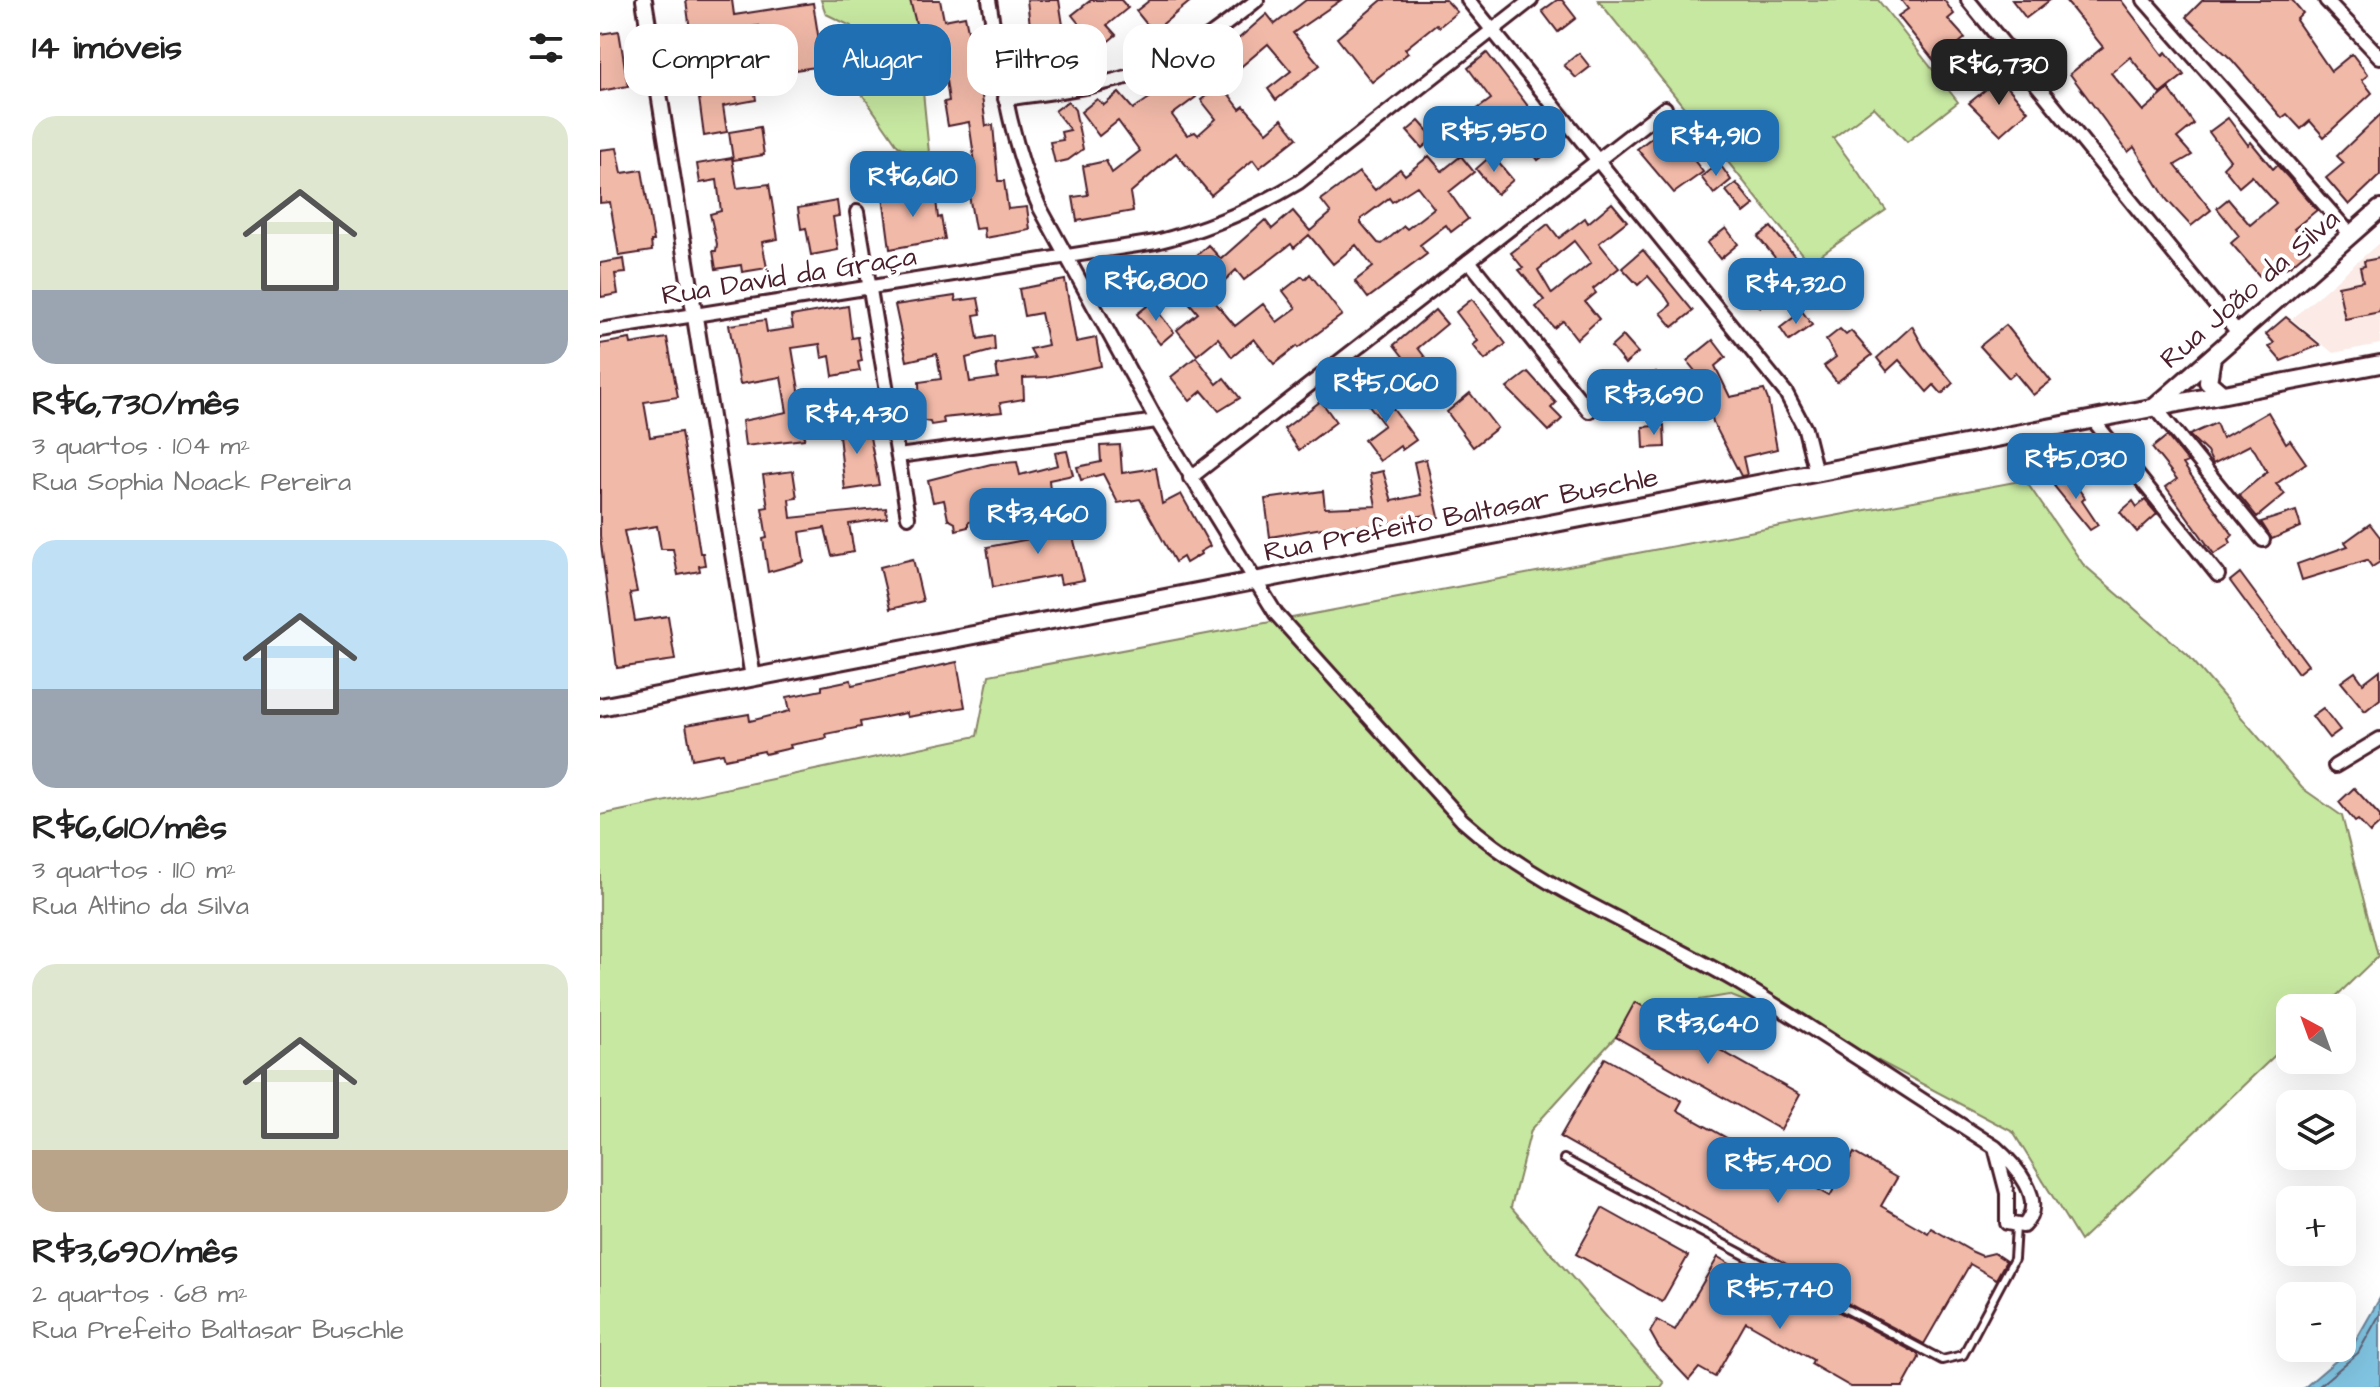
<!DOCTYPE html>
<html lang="pt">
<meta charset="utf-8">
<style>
:root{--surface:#fff;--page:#f2f2f2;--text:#222;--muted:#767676;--accent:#1f6fb2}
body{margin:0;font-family:"Architects Daughter",sans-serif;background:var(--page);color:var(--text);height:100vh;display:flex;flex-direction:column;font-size:30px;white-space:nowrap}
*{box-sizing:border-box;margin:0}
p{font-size:26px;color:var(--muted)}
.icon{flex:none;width:44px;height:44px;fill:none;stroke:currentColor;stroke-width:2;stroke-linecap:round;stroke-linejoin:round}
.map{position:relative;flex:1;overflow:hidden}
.drawer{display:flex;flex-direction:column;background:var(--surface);width:600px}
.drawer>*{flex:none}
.hud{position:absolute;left:24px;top:24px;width:760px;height:72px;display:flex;gap:16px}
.needle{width:52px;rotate:319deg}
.fabs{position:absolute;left:1676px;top:994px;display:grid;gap:16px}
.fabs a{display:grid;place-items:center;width:80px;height:80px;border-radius:16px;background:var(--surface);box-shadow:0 8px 32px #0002;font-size:40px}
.price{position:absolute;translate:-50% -68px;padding:0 18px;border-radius:16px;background:var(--accent);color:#fff;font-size:26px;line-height:52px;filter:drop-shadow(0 2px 4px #0008)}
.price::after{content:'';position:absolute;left:50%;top:48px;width:24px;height:18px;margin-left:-12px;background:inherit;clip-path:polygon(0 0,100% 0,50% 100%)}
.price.on{background:#222;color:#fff}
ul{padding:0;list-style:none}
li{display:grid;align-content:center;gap:16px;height:424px;padding:0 32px}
li span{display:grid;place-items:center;height:248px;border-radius:24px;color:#555}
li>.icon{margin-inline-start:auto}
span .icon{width:144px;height:144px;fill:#fffc;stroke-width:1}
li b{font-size:34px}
h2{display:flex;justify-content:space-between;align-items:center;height:96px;padding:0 32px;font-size:34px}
.pill{padding:0 28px;border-radius:24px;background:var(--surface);box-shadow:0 8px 32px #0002;font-size:28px;line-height:72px}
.pill.on{background:var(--accent);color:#fff}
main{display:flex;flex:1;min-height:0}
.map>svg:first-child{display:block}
.built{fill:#fbeae5}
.green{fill:#c7e8a1;stroke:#888466;stroke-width:2}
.water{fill:#80c4e1;stroke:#6a8298;stroke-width:2}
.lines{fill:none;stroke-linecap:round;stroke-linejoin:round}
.shore{stroke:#606174;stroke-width:2}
.building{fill:#f1b9a8;stroke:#4a1f2b;stroke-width:2;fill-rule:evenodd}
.service-casing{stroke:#4a1f2b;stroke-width:12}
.minor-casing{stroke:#4a1f2b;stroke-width:18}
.tertiary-casing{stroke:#4a1f2b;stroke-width:20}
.secondary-casing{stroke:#4a1f2b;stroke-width:22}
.service{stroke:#fff;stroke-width:6}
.minor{stroke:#fff;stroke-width:12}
.tertiary{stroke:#fff;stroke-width:14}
.secondary{stroke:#fff;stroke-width:16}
.labels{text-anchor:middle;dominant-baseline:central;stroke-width:8;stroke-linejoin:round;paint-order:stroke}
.street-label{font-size:28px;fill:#4a1f2b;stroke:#fff}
</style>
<main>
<section class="drawer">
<h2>14 imóveis<svg class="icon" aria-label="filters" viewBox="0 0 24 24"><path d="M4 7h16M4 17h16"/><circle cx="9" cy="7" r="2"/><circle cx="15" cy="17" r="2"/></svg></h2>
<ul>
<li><span style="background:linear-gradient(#dfe7d0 70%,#9aa5b1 0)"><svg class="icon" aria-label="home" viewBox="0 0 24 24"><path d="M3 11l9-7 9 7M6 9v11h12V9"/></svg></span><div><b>R$6,730/mês</b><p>3 quartos · 104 m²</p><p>Rua Sophia Noack Pereira</p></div></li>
<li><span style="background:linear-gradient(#bfe0f5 60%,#9aa5b1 0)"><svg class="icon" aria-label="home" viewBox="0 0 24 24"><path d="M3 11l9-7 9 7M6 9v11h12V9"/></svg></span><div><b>R$6,610/mês</b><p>3 quartos · 110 m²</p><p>Rua Altino da Silva</p></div></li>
<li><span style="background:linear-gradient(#dfe7d0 75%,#b9a48a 0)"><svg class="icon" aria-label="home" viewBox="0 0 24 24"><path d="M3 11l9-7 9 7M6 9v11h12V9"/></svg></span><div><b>R$3,690/mês</b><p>2 quartos · 68 m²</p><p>Rua Prefeito Baltasar Buschle</p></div></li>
</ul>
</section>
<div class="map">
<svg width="1780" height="1387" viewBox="0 0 1780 1387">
<rect width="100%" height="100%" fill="#fff"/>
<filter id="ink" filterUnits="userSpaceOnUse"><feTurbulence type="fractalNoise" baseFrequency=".0125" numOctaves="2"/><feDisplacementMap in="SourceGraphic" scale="16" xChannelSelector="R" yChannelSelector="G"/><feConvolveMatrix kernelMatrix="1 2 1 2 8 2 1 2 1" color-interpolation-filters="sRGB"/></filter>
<g filter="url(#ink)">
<!-- built -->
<path class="built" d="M1780 242V344L1733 353 1692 319Z"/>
<!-- green -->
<g class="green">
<path d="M221 0H314L329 153 313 154 298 146 244 68 256 35 251 26 226 14Z"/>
<path d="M998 0H1278L1358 102 1307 142 1274 107 1233 138 1286 210 1209 263Z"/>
<path d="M1425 480 1483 564 1588 655 1702 788 1742 816 1778 956 1724 1008H1690V1041L1480 1241 1413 1132 1226 1033 1129 995 1040 1010 931 1130 911 1207 1064 1383 1061 1387H0V815L377 736 389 675Z"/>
</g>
<!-- water -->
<path class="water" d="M1780 1298V1387H1705L1752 1347Z"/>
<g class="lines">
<!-- shore -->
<path class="shore" d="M1718 1387 1758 1353 1780 1314"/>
</g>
<!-- building -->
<g class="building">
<path d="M86 0H132L134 15 213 3 223 66 167 74 159 26 120 32 127 76 152 72 156 100 123 106 127 132 104 136Z"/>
<path d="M310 0H340L344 20 365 16 371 45 375 44 386 126 393 125 398 181H404L408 209 427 207 430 230 385 238 384 228 375 229 367 184 340 189 337 175 366 170V164L375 163 369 122 348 126 344 102 349 101 344 66 331 68 327 48 322 47Z"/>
<path d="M427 0H459L466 44 459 45 460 56 434 60Z"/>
<path d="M491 0H521L528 8 507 25 516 35 499 49 472 15Z"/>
<path d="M550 0H592L553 32 536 11Z"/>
<path d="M706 0H741L693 33 720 65 676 100 668 89 691 71 668 44 624 81 607 58 626 43 629 47 667 14 675 24Z"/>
<path d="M782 0H846L857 12 839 27 836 24 805 49 808 53 772 82 737 38Z"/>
<path d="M957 0H962L976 18 958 32 942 11Z"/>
<path d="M1301 0H1344L1354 14 1348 19 1365 38 1336 63 1298 16 1308 9Z"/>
<path d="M1412 0H1450L1426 18Z"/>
<path d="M1465 0H1521L1563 55 1566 52 1584 75 1560 94 1530 57 1511 73 1543 111 1569 89 1594 124 1577 138 1592 155 1575 165 1611 210 1591 226 1567 200 1534 147 1528 152 1470 74 1503 47Z"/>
<path d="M1603 0H1692L1703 13 1696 20 1731 71 1752 54 1768 75 1762 80 1772 93 1724 137 1710 121 1701 129 1687 114 1682 118 1632 60 1586 17Z"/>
<path d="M19 31 28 86 0 91V34Z"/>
<path d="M887 53 958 145 938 160 917 132 892 151 877 132 857 148 845 133 891 99 868 68Z"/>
<path d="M979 53 990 67 976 78 964 65Z"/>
<path d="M581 77 596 97 572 115 587 135 595 132 598 135 616 119 601 100 621 84 640 109 644 106 667 132 682 119 697 138 659 168 653 160 611 195 576 153 530 193 533 211 477 221 473 197 488 195 483 166 506 161 512 173 540 151 518 121 499 136 481 112 497 99 504 105 519 93 533 109Z"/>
<path d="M1400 78 1428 111 1401 135 1369 103Z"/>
<path d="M468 101 475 110 483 149 468 160 455 163 450 142 463 140 461 132 470 130 455 111Z"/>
<path d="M1780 115V175L1749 205 1726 178 1744 163 1737 156Z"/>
<path d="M1080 116 1092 132 1080 142 1103 172 1074 193 1037 149Z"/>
<path d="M1628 118 1648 145 1651 142 1673 169 1677 165 1717 210 1694 229 1710 249 1690 266 1685 268 1682 265 1663 280 1631 243 1639 236 1617 208 1628 199 1650 225 1676 203 1652 176 1639 187 1623 167 1630 160 1609 132Z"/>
<path d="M819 121 834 138 822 148 807 131Z"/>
<path d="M160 127 164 155 133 160 129 132Z"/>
<path d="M17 148 22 173 42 170 54 241H51L52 251 19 256 10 202 0 203V150Z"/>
<path d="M892 155 913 180 897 194 876 169Z"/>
<path d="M829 156 842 171 861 156 874 172 849 192 868 219 851 232 846 225 820 245 827 254 768 298 755 281 773 267 756 245 733 264 709 235 694 248 691 244 644 280 636 270 609 295 635 326 663 304 677 322 696 308 683 291 702 276 705 279 710 274 742 315 698 348 697 346 674 364 654 339 632 357 618 338 597 355 577 330 598 313 570 280 608 245 621 259 665 220 672 229 693 211 710 231 731 213 721 200 759 172 775 190 800 169 805 175ZM817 186 834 208 807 229 804 226 782 244 778 243 761 223V219L789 198 792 202Z"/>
<path d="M132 158 137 188 169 184 178 239 162 242 167 268 142 272 141 265 116 269 113 251H116L117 244 110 214 121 211 117 180 100 183 97 164Z"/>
<path d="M1119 163 1131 180 1114 194 1101 177Z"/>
<path d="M1136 183 1154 205 1144 213 1126 191Z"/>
<path d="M335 190 338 218 341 217 345 239 290 249 283 196Z"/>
<path d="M237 201 239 216 233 217 238 250 211 255 206 228 201 229 198 208Z"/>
<path d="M1012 203 1027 221 999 243 1019 268 993 289 996 293 985 302 999 319 977 339 963 321 954 328 936 307 944 300 919 270 923 268 911 253 948 224 959 238 985 218 988 223ZM974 241 991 263 952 294 938 270Z"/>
<path d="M1171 227 1202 265 1198 269 1216 295 1201 306 1187 286 1160 307 1144 285 1177 260 1158 237Z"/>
<path d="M1126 228 1138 244 1120 259 1107 243Z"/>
<path d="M1043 250 1093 311 1073 327 1061 313 1071 305 1066 297 1048 276 1038 285 1022 268Z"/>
<path d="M1780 258V312L1745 319 1738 286 1763 281 1760 267 1765 266 1764 261Z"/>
<path d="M24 259 26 273 15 274 18 294 1 297 0 263Z"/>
<path d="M465 280 476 342 496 338 501 366 446 377 423 378 424 399 400 403 402 412 343 418 344 423 331 425 330 422 320 420 319 382 341 379 337 354 307 361 295 305 355 296 356 301 378 298 381 314 374 315 378 339 394 336 395 350 366 358 370 382 398 378 396 365 435 358 430 349 448 345 441 313 424 316 419 289Z"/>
<path d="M872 299 906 344 885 360 873 345 878 341 856 312Z"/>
<path d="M551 303 574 332 560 344 537 314Z"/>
<path d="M248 306 252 338 258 337 262 361 258 362 260 371 233 376 230 356 222 358 220 344 192 348 201 402 244 394 248 419 206 426 204 439 145 446 142 421 187 412 181 377 140 384 129 325 165 320 167 332 193 328 191 316Z"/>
<path d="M835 310 847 324 818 348 840 377 827 387 794 345Z"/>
<path d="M1202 311 1212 325 1189 341 1180 328Z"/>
<path d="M1686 317 1720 345 1681 361 1669 347 1674 343 1666 334Z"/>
<path d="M1406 325 1451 381 1433 395 1415 373 1409 378 1380 346Z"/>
<path d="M1312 326 1324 348 1353 383 1342 394 1334 385 1327 392 1299 360 1287 371 1277 358Z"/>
<path d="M1240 329 1246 335 1251 331 1272 355 1237 382 1224 366 1236 357 1226 340Z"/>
<path d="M1023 336 1038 353 1025 364 1011 347Z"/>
<path d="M67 338 78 397 44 402 50 437 81 432 100 553H103L105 565 99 566 100 571 78 575 73 549H61L57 526 24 531 37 592 30 593 35 621 68 616 75 660 17 668 0 536V344L30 339 31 344Z"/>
<path d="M1113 340 1126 357 1115 366 1130 397 1164 390 1168 400 1177 449 1143 457 1147 475 1141 476 1113 422 1108 399 1085 411 1080 401 1106 385 1087 361Z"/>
<path d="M596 357 617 384 624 378 640 398 619 411 602 391 590 401 571 377Z"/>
<path d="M928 372 956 403 951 408 962 419 949 431 907 388Z"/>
<path d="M1056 372 1069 389 1052 402 1039 385Z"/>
<path d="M773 382 816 440 802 450 800 446 780 461 764 440 784 425 759 392Z"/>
<path d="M870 393 897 428 873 447 847 412Z"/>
<path d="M721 401 736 422 699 450 684 429Z"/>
<path d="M1668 412 1686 443 1690 440 1706 463 1676 484 1685 494 1657 517 1639 495 1667 472 1655 451 1650 445 1613 464 1607 452 1589 435 1616 423 1622 438Z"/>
<path d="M267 421 279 485 245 490 238 426Z"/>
<path d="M1064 425 1065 447 1044 448 1043 427Z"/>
<path d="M1567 436 1588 462 1583 464 1633 535 1629 539 1631 543 1614 554 1566 487 1577 479 1552 448Z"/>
<path d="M520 445 522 473 556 468 562 504 581 494 610 546 600 552 601 554 586 563 583 557 575 562 540 499 518 503 503 474 481 480 477 467 501 462 500 446Z"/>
<path d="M467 451 473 475 449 480 450 490 425 496 427 513 373 520 368 523V527L356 530 355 523 348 519 344 500 333 502 328 480 391 464 417 462 420 475 458 465 455 453Z"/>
<path d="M826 459 839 517 826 521 825 515 782 525 728 527 670 537 665 499 723 491 725 508 776 506 770 474 783 471 792 501 821 495 814 462Z"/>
<path d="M193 471 197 498 189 499 191 518 286 508 287 518 249 524 254 552 232 556 225 528 200 532 204 562 168 572 163 539 167 538 162 508 168 507 163 475Z"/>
<path d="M1468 475 1485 498 1482 501 1498 525 1490 530 1454 486Z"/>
<path d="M1545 500 1557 514 1537 532 1520 512 1533 501 1537 507Z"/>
<path d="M1696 511 1701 527 1672 539 1661 522Z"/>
<path d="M473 512 475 524 470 525 484 580 461 584 459 575 393 587 387 547 451 535 447 518Z"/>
<path d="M1770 524 1780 537V562L1772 567 1767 560 1702 580 1697 564 1748 546 1745 542Z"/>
<path d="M313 559 323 601 290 609 280 567Z"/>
<path d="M1640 573 1708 665 1698 673 1630 581Z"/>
<path d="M357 662 365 707 307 717 306 713 260 722 261 727 226 734 227 738 190 745 191 748 165 754 164 751 125 759 123 753 92 759 86 725 149 714 150 721 190 711 187 697 222 690V686L251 680 252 685Z"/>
<path d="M1780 670V699L1765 711 1741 682 1755 672 1763 683Z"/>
<path d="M1723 708 1740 730 1729 738 1712 716Z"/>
<path d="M1754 788 1780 816V824L1770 833 1758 820 1755 822 1739 802Z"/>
<path d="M1035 1002 1200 1095 1181 1130 1016 1037Z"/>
<path d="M1005 1058 1082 1101 1077 1110 1230 1196 1254 1153 1297 1178 1281 1206 1328 1233 1331 1228 1373 1252 1382 1256 1394 1253 1406 1261 1396 1279 1370 1264 1324 1344 1187 1271 1190 1266 960 1137Z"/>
<path d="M1002 1208 1088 1256 1062 1302 976 1254Z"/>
<path d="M1118 1257 1176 1291 1181 1281 1318 1354 1319 1358 1303 1387H1251L1211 1364 1213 1360 1146 1322 1115 1377 1099 1368 1089 1380 1059 1348 1050 1332 1057 1320 1075 1330Z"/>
</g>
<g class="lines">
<!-- service casing -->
<g class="service-casing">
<path id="service" d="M964 1159 1342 1360 1363 1355 1414 1259 1416 1226"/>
</g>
<!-- minor casing -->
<g class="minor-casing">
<g id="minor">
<path d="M389 0C401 72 409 141 440 208L557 421 676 614 862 820C943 893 1052 930 1144 986 1229 1038 1312 1094 1395 1147 1414 1164 1449 1201 1423 1226L1407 1223V1193L1395 1147"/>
<path d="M868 0 1186 393 1205 429 1216 473"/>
<path d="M1368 0 1639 334"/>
<path d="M1544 0 1751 235"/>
<path d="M1726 0 1780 57"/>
<path d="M405 99C458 91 517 86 566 62 599 46 629 22 657 0"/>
<path d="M257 212 308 517"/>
<path d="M869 261 989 411"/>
<path d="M0 330 556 242C608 229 654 209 699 182L931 0"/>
<path d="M1555 407 1663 540"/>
<path d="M1493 420 1618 575"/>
<path d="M298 456 557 421"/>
<path d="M590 478 1065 108"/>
<path d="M1735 766 1780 739"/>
</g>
</g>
<!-- tertiary casing -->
<g class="tertiary-casing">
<path id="tertiary" d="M44 0 153 678"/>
</g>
<!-- secondary casing -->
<g class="secondary-casing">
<g id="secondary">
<path d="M1612 357 1608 382 1622 394"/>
<path d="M1556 406 1780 209"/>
<path d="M0 707 1780 364"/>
</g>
</g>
<!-- service -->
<use href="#service" class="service"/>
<!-- minor -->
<use href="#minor" class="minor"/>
<!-- tertiary -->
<use href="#tertiary" class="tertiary"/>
<!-- secondary -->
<use href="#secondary" class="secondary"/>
</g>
</g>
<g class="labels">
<!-- street labels -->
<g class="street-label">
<text transform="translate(189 276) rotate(-9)">Rua David da Graça</text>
<text transform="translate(1650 289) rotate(-41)">Rua João da Silva</text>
<text transform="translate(861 515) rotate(-11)">Rua Prefeito Baltasar Buschle</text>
</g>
</g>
</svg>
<div class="fabs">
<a><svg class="needle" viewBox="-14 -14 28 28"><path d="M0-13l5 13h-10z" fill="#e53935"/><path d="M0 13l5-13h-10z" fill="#767676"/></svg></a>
<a><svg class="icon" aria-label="layers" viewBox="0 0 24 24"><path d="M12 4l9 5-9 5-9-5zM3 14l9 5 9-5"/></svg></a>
<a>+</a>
<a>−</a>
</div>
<b class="price on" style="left:1399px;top:107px">R$6,730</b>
<b class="price" style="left:894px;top:174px">R$5,950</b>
<b class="price" style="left:1116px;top:178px">R$4,910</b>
<b class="price" style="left:313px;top:219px">R$6,610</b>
<b class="price" style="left:556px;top:323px">R$6,800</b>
<b class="price" style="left:1196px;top:326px">R$4,320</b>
<b class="price" style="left:786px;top:425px">R$5,060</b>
<b class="price" style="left:1054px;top:437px">R$3,690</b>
<b class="price" style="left:257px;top:456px">R$4,430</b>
<b class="price" style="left:1476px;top:501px">R$5,030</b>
<b class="price" style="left:438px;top:556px">R$3,460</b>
<b class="price" style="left:1108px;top:1066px">R$3,640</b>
<b class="price" style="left:1178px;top:1205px">R$5,400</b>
<b class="price" style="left:1180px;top:1331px">R$5,740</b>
<div class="hud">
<a class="pill">Comprar</a>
<a class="pill on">Alugar</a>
<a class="pill">Filtros</a>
<a class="pill">Novo</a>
</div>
</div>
</main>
